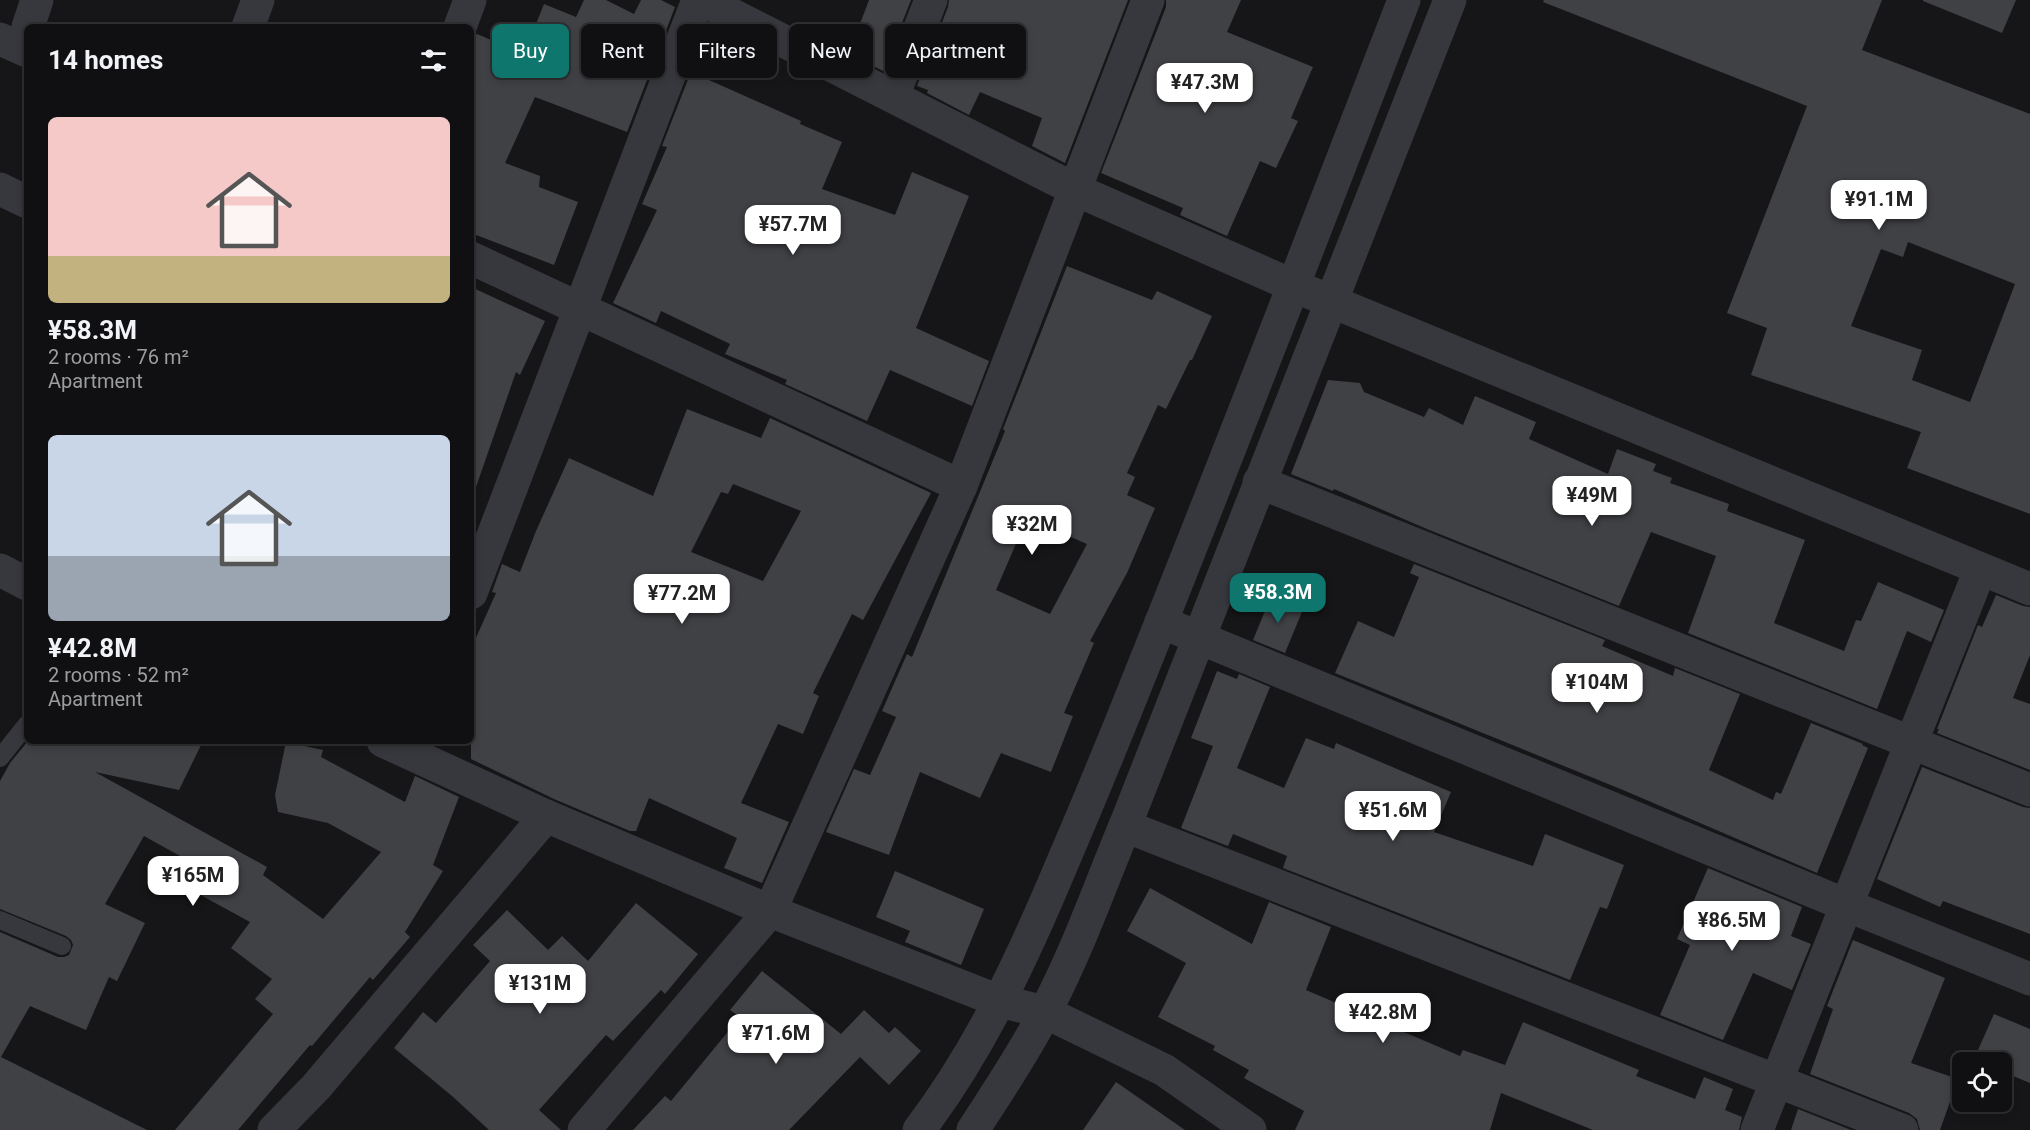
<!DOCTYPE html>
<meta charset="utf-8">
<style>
:root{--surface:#101012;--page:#1e1e20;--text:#f1f3f6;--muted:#9c9d9f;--line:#303032;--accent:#0f766e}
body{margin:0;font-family:Roboto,sans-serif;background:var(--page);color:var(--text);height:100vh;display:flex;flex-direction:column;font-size:22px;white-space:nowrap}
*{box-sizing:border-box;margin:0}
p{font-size:20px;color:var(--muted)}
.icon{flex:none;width:33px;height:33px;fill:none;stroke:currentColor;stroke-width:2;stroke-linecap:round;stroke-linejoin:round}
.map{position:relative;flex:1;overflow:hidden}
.details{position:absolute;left:24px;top:24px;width:450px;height:720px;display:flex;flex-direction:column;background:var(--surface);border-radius:9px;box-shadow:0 3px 9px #0003,0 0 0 2px var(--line)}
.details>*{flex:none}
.top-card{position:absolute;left:492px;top:24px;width:570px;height:54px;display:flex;gap:12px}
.tools{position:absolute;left:1952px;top:1052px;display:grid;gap:12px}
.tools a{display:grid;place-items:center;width:60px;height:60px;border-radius:9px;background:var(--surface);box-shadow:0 3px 9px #0003,0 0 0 2px var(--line);font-size:30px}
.price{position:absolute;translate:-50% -51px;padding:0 14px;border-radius:12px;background:#fff;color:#222;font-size:20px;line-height:39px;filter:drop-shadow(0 2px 3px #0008)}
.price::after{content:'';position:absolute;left:50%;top:36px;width:18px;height:14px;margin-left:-9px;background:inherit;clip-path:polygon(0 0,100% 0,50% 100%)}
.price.selected{background:var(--accent);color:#fff}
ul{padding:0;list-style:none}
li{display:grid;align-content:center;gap:12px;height:318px;padding:0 24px}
li span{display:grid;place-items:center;height:186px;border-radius:9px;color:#555}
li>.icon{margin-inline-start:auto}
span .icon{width:108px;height:108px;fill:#fffc;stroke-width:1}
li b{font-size:26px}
h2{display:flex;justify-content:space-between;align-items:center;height:72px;padding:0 24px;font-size:26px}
.pill{padding:0 21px;border-radius:9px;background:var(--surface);box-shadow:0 3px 9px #0003,0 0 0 2px var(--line);font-size:21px;line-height:54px}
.pill.selected{background:var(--accent);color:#fff}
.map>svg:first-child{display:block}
.building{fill:#404145;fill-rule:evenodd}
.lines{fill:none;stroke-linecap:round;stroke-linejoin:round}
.service{stroke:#37383d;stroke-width:18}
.minor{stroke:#37383d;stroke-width:33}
.tertiary{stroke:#37383d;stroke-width:33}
</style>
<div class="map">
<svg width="2030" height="1130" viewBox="0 0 2030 1130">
<rect width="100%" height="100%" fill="#161618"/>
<!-- building -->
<g class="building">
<path d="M584 0H606L634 14 641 0H661L675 7 627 132 535 97 505 163 540 176 539 187 578 202 554 265 471 233V42L477 34 524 54 544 4 576 17Z"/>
<path d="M869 0H911L883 71 849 53Z"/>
<path d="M949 0H1128L1065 163 1032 146 1042 118 980 92 969 115 927 93 928 90 917 86 948 7Z"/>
<path d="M1166 0H1241L1227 32 1313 67 1291 118 1298 121 1276 168 1260 161 1227 236 1180 215 1183 208 1101 173 1166 7Z"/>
<path d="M1544 0H1882L1862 50 2030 114V514L1907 468 1921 432 1751 375 1767 328 1727 313 1807 106 1543 2ZM1908 242 2015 284 1970 402 1912 380 1922 350 1851 326 1881 249 1903 257Z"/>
<path d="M1923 0H2016L2002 33 1923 1Z"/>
<path d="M696 59 714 67 709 80 801 121 800 124 842 142 822 189 895 215 912 172 969 196 916 328 989 361 972 406 890 370 867 421 785 384 787 380 725 354 730 344 661 311 656 323 613 303 657 210 642 204 667 147 662 146Z"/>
<path d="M1067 266 1152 300 1157 291 1212 316 1192 360H1190L1166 409 1158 405 1127 473 1135 477 1127 495 1155 508 1127 573 1090 641 1094 643 1064 713 1073 716 1051 772 1001 753 980 798 920 772 889 855 826 832 854 769 870 775 896 717 882 711 907 654 912 657 1005 431 1003 429ZM1027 518 1087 544 1050 614 996 590Z"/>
<path d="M471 287 545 321 520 375 516 372 476 487 471 486Z"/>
<path d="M1328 380 1360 383 1364 392 1424 417 1429 408 1463 425 1475 396 1536 422 1529 439 1608 474 1617 449 1656 464 1653 471 1672 478 1670 483 1729 504 1727 511 1805 540 1774 623 1844 651 1856 620 1861 621 1878 582 1944 610 1931 642 1907 631 1877 709 1688 633 1716 556 1651 532 1619 606 1427 529 1334 489 1333 491 1291 474Z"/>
<path d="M687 409 761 438 770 418 931 493 863 620 852 614 813 693 819 696 803 734 778 724 741 803 789 822 762 883 724 868 737 838 649 798 636 831H630L554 799 471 759V649L496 593 492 592 502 564 520 572 536 531 569 458 653 496ZM733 484 801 511 763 581 691 552 721 492 728 494Z"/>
<path d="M1414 564 1605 640 1602 646 1673 676 1675 668 1740 694 1709 770 1773 800 1776 792 1781 794 1811 723 1863 744 1862 745 1868 748 1817 873 1623 790 1335 673 1358 621 1394 637 1419 577 1410 573Z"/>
<path d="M1272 594 1304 607 1285 653 1253 640Z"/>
<path d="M1996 595 2023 606 2030 607V655L2013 698 2030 704V770L1937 733 1939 729H1937L1978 625 1982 627Z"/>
<path d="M1217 671 1237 679 1239 674 1270 687 1237 768 1284 788 1306 738 1334 749 1336 743 1451 792 1434 832 1533 866 1545 834 1624 865 1607 909 1600 907 1570 980 1283 868 1287 856 1233 834 1228 846 1181 828 1213 746 1191 738Z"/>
<path d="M28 741H203L179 790 95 772 267 867 263 875 323 919 381 852 328 823 278 812 275 795 286 742 323 750 321 757 405 802 415 776 459 797 433 865 443 871 405 932 410 937 373 980 370 977 312 1046 310 1045 238 1130H175L273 1014 255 999 272 979 231 948 250 922 186 887 198 866 144 836 105 904 145 923 117 981 109 977 86 1030 30 1006 1 1057 147 1130H0V932L58 957H64L69 955 73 945 71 940 66 936 0 909V781L10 763Z"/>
<path d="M1922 767 2023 807 2030 808V934L1943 901 1940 907 1877 879Z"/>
<path d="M1708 868 1802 907 1791 936 1811 944 1792 990 1753 973 1723 1040 1660 1015 1690 945 1677 939Z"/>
<path d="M895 871 984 909 961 965 905 942 910 931 876 917Z"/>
<path d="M1150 888 1252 944 1269 902 1331 927 1306 990 1460 1056 1463 1050 1505 1065 1523 1022 1639 1070 1636 1076 1695 1099 1704 1077 1733 1089 1725 1110 1742 1117 1739 1130H1593L1501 1093 1490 1130H1295L1304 1111 1244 1078 1249 1070 1213 1050 1215 1046 1158 1017 1186 963 1127 931Z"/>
<path d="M636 903 698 954 665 994 661 990 613 1041 606 1035 539 1110 561 1130H489L452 1096 394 1048 423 1012 436 1023 490 961 473 945 507 910 548 950 562 936 588 961Z"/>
<path d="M1853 940 1945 978 1911 1063 1958 1079 1940 1130H1920L1917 1119 1909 1113 1810 1074 1833 1009 1827 1006Z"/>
<path d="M762 971 841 1034 864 1010 889 1033 895 1027 921 1051 889 1085 860 1057 789 1130H633L665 1096 671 1101 740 1017 730 1010Z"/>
<path d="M1994 1014 2030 1029V1083L2001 1071V1062H1981L1974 1059Z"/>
<path d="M1116 1082 1185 1130H1083Z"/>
<path d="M1798 1109 1851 1130H1791Z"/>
</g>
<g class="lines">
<!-- service -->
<g class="service">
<path d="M0 758 27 724"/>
<path d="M0 920 62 946"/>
</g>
<!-- minor -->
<g class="minor">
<path d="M703 0 1076 190 1294 286 2030 589"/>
<path d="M28 27 37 0"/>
<path d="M248 27 258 0"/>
<path d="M460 27 470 0"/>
<path d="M0 39 27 51"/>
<path d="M893 96 931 0"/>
<path d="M0 189 27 202"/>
<path d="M471 258 961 486"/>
<path d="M1259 482 2030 790"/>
<path d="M0 570 27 584"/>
<path d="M471 593 698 0"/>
<path d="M1161 622 1846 905 2030 979"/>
<path d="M383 741 546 816 770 911 999 1001 1045 1012 1164 1070 1250 1130"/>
<path d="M1125 826 1902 1130"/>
<path d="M274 1130 316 1087 546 816"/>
<path d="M584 1130 770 911 961 486 1148 0"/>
<path d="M1757 1130 1980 570"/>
</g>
<!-- tertiary -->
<g class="tertiary">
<path d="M919 1130C980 1050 1023 957 1062 864 1089 801 1115 738 1140 675 1230 451 1317 225 1404 0"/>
<path d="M973 1130C998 1091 1024 1053 1045 1012 1077 952 1099 888 1125 826L1450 0"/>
</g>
</g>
</svg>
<div class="tools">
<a><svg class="icon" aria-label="locate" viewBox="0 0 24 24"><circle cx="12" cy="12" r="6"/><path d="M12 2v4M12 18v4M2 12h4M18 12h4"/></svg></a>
</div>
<b class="price" style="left:1205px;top:114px">¥47.3M</b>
<b class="price" style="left:1879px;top:231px">¥91.1M</b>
<b class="price" style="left:793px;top:256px">¥57.7M</b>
<b class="price" style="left:1592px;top:527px">¥49M</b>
<b class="price" style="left:1032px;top:556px">¥32M</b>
<b class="price selected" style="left:1278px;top:624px">¥58.3M</b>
<b class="price" style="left:682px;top:625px">¥77.2M</b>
<b class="price" style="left:1597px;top:714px">¥104M</b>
<b class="price" style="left:1393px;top:842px">¥51.6M</b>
<b class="price" style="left:193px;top:907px">¥165M</b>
<b class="price" style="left:1732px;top:952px">¥86.5M</b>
<b class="price" style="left:540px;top:1015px">¥131M</b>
<b class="price" style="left:1383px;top:1044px">¥42.8M</b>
<b class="price" style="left:776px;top:1065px">¥71.6M</b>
<div class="top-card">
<a class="pill selected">Buy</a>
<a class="pill">Rent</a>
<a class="pill">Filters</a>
<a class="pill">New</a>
<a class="pill">Apartment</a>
</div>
<section class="details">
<h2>14 homes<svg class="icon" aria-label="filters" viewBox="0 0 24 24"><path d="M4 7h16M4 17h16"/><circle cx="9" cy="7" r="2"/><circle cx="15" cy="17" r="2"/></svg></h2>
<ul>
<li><span style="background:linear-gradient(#f6c9c9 75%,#c2b280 0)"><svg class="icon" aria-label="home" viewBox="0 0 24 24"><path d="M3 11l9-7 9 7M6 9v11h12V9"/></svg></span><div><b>¥58.3M</b><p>2 rooms · 76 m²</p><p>Apartment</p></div></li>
<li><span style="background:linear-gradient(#c9d6e8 65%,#9aa5b1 0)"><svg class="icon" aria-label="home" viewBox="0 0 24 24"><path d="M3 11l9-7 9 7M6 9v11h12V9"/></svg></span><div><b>¥42.8M</b><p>2 rooms · 52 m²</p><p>Apartment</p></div></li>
</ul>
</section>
</div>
